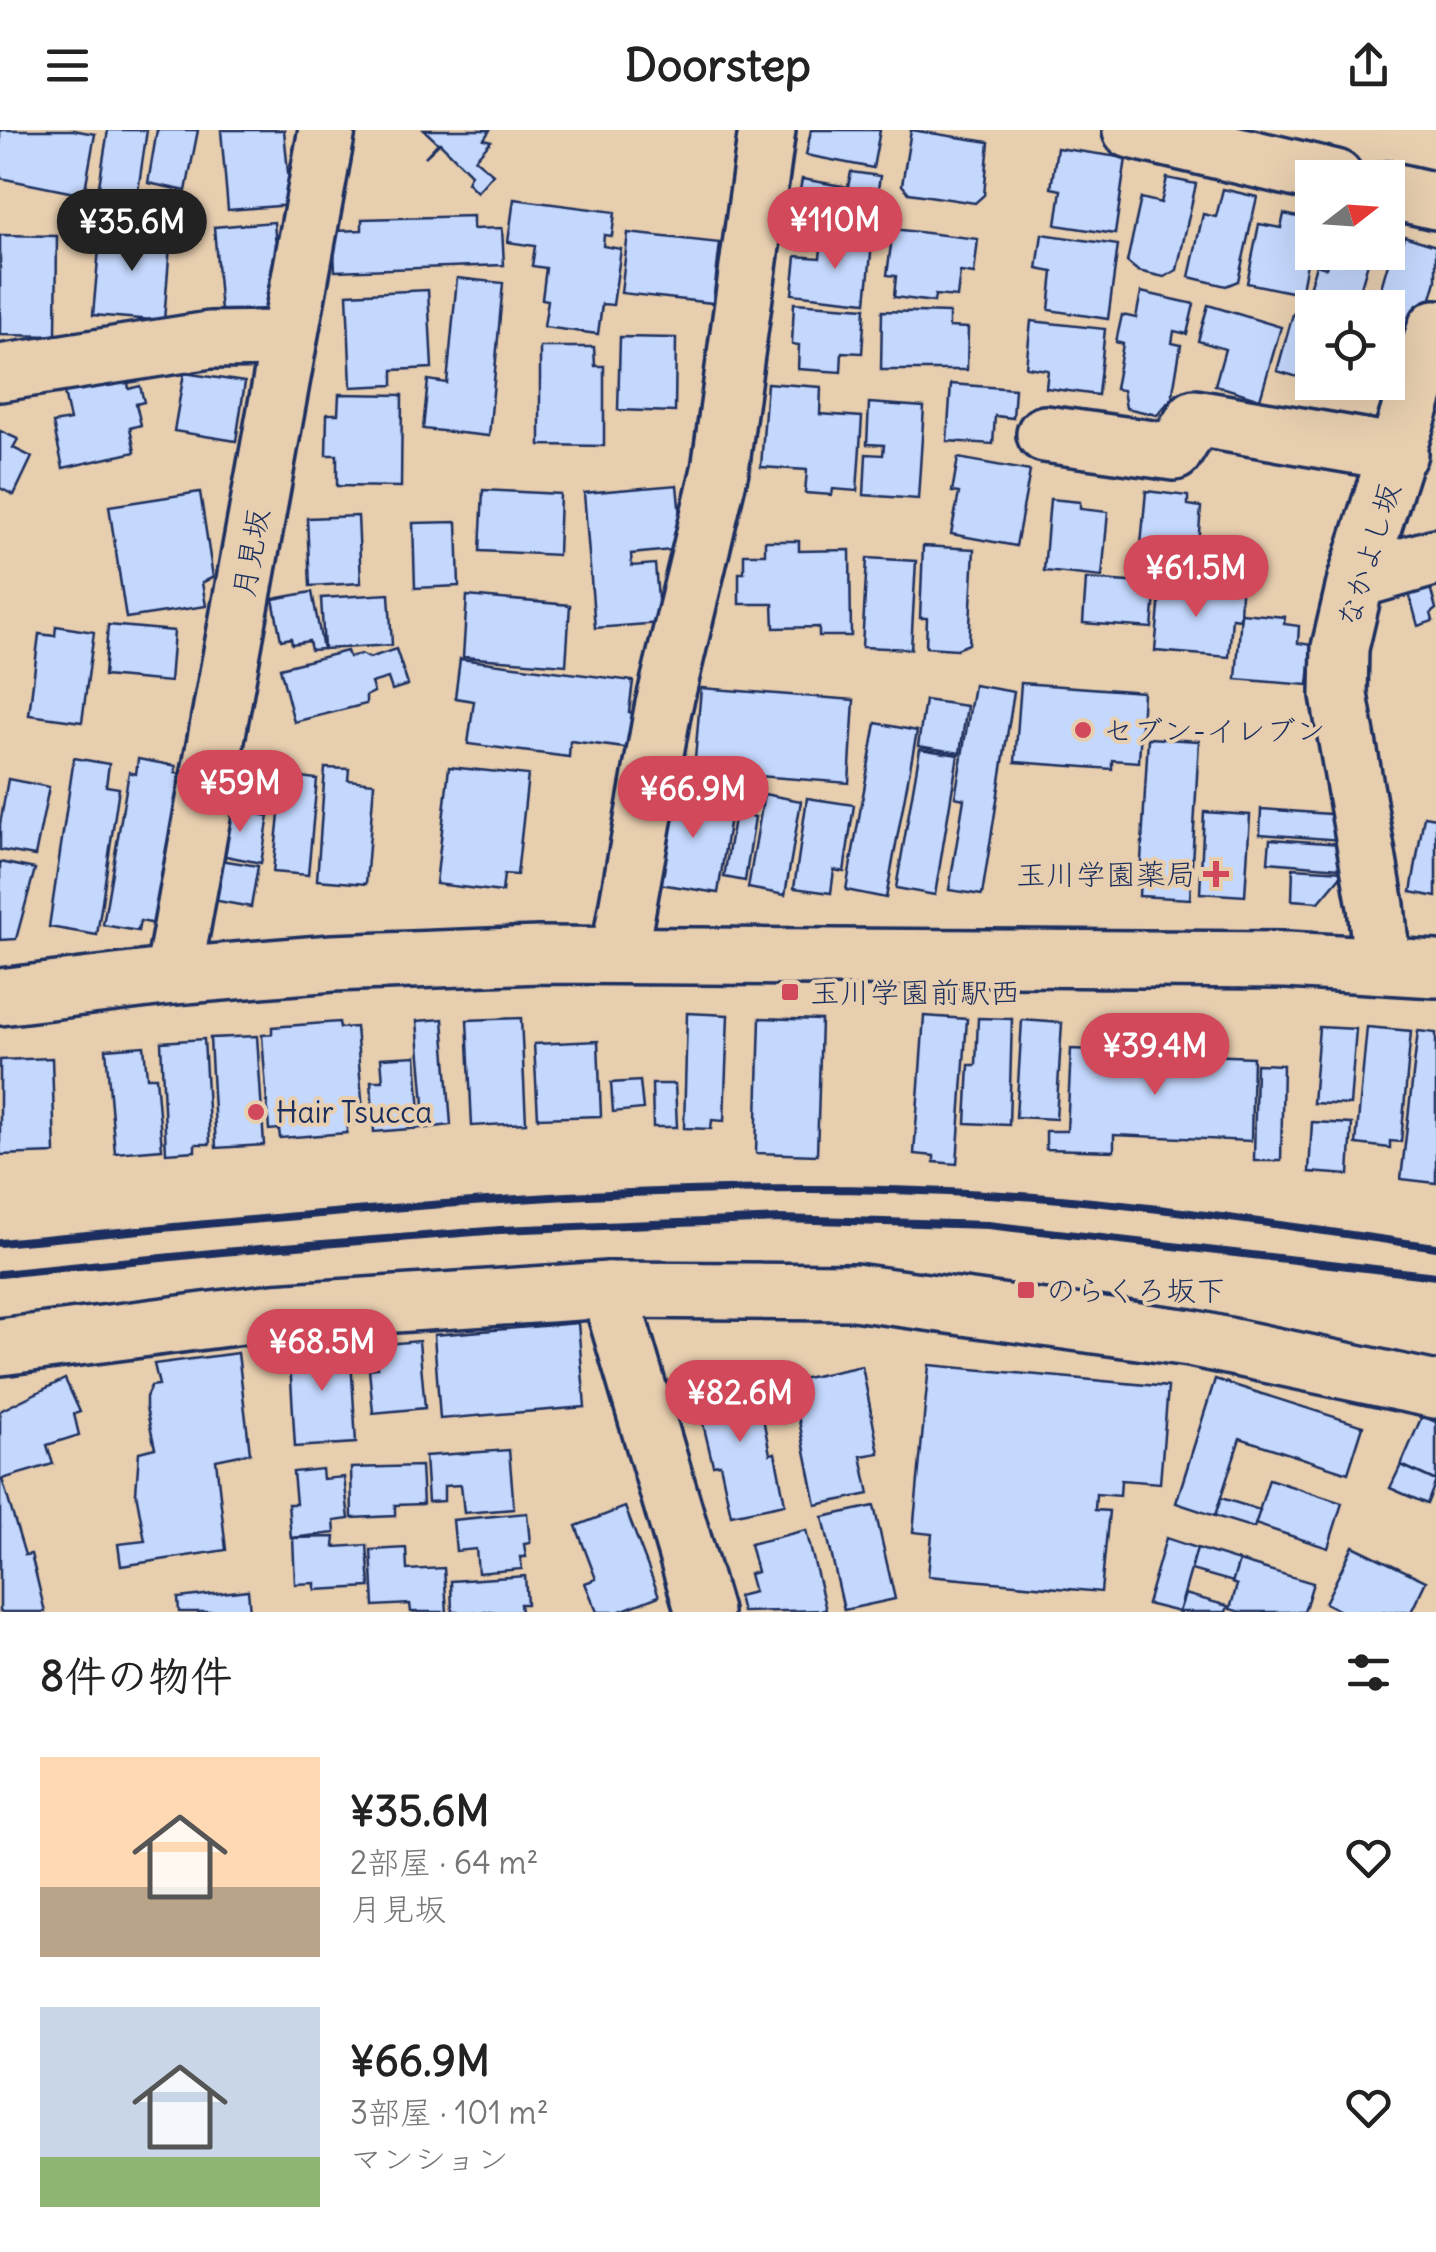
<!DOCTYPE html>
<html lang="ja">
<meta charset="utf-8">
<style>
:root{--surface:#fff;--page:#f6f6f6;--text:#222;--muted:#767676;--accent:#d1495b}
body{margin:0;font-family:Delius,"Klee One",sans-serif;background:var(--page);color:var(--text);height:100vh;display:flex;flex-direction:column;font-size:38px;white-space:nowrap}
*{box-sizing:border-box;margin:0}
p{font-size:32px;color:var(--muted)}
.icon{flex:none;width:55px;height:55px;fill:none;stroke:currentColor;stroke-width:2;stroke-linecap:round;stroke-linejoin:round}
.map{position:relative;height:1482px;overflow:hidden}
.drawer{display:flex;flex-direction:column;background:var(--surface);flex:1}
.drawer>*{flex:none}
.needle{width:65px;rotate:73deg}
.buttons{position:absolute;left:1295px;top:30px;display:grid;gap:20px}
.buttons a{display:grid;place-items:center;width:110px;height:110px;border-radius:0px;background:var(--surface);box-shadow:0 10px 40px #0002;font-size:50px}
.price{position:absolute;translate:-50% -85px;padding:0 22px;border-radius:35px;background:var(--accent);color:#fff;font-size:32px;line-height:65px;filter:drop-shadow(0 2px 5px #0008)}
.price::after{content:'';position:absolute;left:50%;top:60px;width:30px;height:22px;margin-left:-15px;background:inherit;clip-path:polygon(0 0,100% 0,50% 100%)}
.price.active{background:#222;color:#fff}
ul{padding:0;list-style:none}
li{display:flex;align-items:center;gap:30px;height:250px;padding:0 40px}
li span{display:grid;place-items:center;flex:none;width:280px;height:200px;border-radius:0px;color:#555}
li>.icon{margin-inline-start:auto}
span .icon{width:120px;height:120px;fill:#fffc;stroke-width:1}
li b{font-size:42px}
h2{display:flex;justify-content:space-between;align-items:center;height:120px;padding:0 40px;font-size:42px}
header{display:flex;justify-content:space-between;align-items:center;height:130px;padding:0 40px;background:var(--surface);font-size:45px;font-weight:700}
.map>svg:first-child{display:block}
.building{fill:#c4d8fd;stroke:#1b2f5e;stroke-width:2.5}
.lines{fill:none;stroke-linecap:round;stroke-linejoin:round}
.minor-casing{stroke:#1b2f5e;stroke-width:62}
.minor{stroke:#e7ceaf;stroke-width:55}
.rail{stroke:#1b2f5e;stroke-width:8}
.poi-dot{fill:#d1495b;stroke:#e7ceaf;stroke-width:4}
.labels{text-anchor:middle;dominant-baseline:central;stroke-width:8;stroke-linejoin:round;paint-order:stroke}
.street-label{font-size:30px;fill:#1b2f5e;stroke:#e7ceaf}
.poi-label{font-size:30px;fill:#1b2f5e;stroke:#e7ceaf;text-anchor:start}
</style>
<header><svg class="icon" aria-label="menu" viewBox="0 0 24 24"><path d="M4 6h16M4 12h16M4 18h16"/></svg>Doorstep<svg class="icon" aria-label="share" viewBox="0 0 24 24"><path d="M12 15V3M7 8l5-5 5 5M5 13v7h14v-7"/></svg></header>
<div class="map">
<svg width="1436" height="1482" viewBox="0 0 1436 1482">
<rect width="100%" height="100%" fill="#e7ceaf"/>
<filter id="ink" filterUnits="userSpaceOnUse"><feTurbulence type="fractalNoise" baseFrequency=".01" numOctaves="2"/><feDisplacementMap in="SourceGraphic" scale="20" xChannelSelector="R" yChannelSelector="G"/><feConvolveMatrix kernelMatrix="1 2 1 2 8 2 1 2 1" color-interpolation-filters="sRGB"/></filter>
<g filter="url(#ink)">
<!-- building -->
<g class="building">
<path d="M0 0H73L95 4 84 65 0 48Z"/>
<path d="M108 0H147L137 68 98 62Z"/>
<path d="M157 0H198L186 61 148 53Z"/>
<path d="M221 0H284L291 75 228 80Z"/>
<path d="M424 0H490L484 9 491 11 475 29 493 44 477 62 467 52 471 44 440 13 425 27 438 13Z"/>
<path d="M811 0H880L873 38 806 25Z"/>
<path d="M911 0 989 12 984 65 975 73 909 63 902 55Z"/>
<path d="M1057 18 1126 28 1115 104 1056 95 1061 60 1051 58Z"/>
<path d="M851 42 880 46 871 106 794 94 802 49 848 57Z"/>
<path d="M1167 48 1196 54 1177 140 1164 147 1138 141 1127 132 1141 68 1161 73Z"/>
<path d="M1223 59 1257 67 1238 151 1226 156 1189 147 1203 84 1216 87Z"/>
<path d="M514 69 615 82 612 106 604 105 603 116 621 119 613 175 602 174 598 204 544 197 548 170 542 169 546 138 532 136 535 116 508 112Z"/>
<path d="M1284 84 1312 90V107L1301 164 1247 153 1259 94 1281 98Z"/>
<path d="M473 86V99L502 98 504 135 335 141 333 101 362 100V89Z"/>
<path d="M274 92 281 178 221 182 214 97Z"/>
<path d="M101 96 171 102 164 191 93 185Z"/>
<path d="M893 99 978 109 974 144 960 142 957 167 935 165 934 172 894 167 896 146 887 145Z"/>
<path d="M628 103 720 113 713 173 621 163Z"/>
<path d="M1042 104 1118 115 1108 189 1049 180 1053 142 1037 139Z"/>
<path d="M0 105 57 106 56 206 0 205Z"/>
<path d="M1404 106 1436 116V151L1419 209 1388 199V178L1376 175 1391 123 1399 125Z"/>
<path d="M822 109 872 114 866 172 792 164 796 126 820 128Z"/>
<path d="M1331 122H1371L1355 178 1304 175 1316 135 1326 138Z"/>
<path d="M457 148 503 153 489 306 423 299 428 250 447 253Z"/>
<path d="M428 160 432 238 393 240V255L351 257 347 164Z"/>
<path d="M1141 162 1194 174 1187 204 1174 201 1172 213 1181 215 1172 268 1157 285 1126 278 1123 260 1115 259 1123 214 1116 212 1122 185 1136 188Z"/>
<path d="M794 173 865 178 862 223 842 222 841 242 798 239 799 215 792 214Z"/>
<path d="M1208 175 1281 197 1260 269 1215 255 1225 219 1198 211Z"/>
<path d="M882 181 949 183V197L968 198 967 240H881Z"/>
<path d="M1293 184 1312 190V251L1277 241Z"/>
<path d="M1031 191 1105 199 1098 265 1046 258 1048 240 1026 237Z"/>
<path d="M620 207 676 208 675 282 618 280Z"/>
<path d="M1388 211 1412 218 1399 264 1372 255 1368 267 1317 252H1388Z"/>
<path d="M540 217H594L595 236H604V316L540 315Z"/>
<path d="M184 243 245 252 236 311 174 301Z"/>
<path d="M127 247 129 259 140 256 144 272 136 274 141 295 130 298 135 322 63 338 53 293 70 290 61 249Z"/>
<path d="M767 253 821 257 820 284 862 287 857 361 833 359 832 365 805 363 807 340 761 337Z"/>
<path d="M951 254 1015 259 1013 288 995 286 993 314 947 311Z"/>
<path d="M339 264 402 265 401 357 337 356V325H326L327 284H338Z"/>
<path d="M869 273 924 277 918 369 864 365 866 324 883 325 884 315 867 314Z"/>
<path d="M0 301 18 309 13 318 32 327 14 365 0 358Z"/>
<path d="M958 328 1030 341 1016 416 951 404 959 363 952 362Z"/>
<path d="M677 355 683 419 631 424 632 436 655 434 660 493 595 498 584 363Z"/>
<path d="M483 360 560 364 558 425 480 421Z"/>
<path d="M1146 361 1188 366V375L1201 377 1195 452 1138 447Z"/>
<path d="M200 362 213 447 202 453 206 476 126 488 109 376Z"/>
<path d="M1050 369 1080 372V379L1108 382 1102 447 1044 441Z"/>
<path d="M358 386 361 453 310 456 307 388Z"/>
<path d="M457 392 459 456 415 458 413 393Z"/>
<path d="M765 411H799V421L850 420 851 506H819V497L774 498 773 474H739V443H744V424H765Z"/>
<path d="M923 416 974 419 969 514 957 519 926 517 927 488H920Z"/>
<path d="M867 428 916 431 911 519 862 517Z"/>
<path d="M1427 446 1436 479 1431 483 1433 491 1418 496 1406 452Z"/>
<path d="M1086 449 1156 454 1152 498 1083 493Z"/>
<path d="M1161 454 1241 461 1240 489 1232 488 1229 527 1155 521Z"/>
<path d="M312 462 323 519 311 520 309 511 292 514 291 508 281 510 273 469Z"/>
<path d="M389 464 392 515 324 519 321 468Z"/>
<path d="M467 466 570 475 566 535 463 527Z"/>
<path d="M1241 483 1285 487 1284 494 1299 496 1298 513 1312 515 1308 555 1236 549Z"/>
<path d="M108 495 174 501 170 552 104 546Z"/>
<path d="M56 496 94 502 82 592 29 585 39 504 55 506Z"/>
<path d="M396 519 408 555 392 560 388 548 371 553 374 562 366 566V574L294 592 280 538 347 521 349 527 361 524 369 528Z"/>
<path d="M460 529 633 551 629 582 638 584 633 619 570 611 569 627 468 614 474 571 455 568Z"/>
<path d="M1021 553 1143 562 1139 632 1112 630V639L1015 632Z"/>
<path d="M974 555 1014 562 982 765 949 760 964 669 955 667Z"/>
<path d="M701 558 854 570 849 653 694 641Z"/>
<path d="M925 570 967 576 960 623 918 616Z"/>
<path d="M876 593 917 601 886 768 846 760Z"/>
<path d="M1148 608 1199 611 1190 769 1139 766Z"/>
<path d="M920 619 958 625 935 765 896 758Z"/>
<path d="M74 628 109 634 106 656 119 658 97 805 49 797Z"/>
<path d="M229 628 278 636 271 683 221 675Z"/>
<path d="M138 629 176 636 175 643 186 645 161 795 140 791 138 801 103 795 129 642 136 644Z"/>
<path d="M449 637 528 645 517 745 504 744 502 762 436 754Z"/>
<path d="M325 638 349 639 348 650 374 653 366 754 317 750Z"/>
<path d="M283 645 317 649 308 745 273 742Z"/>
<path d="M8 649 49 657 35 726 0 720V694Z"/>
<path d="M669 658 733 668 718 763 653 753Z"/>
<path d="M764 664 801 671 785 765 748 758Z"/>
<path d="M807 668 854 675 844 742 834 740 831 763 794 758Z"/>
<path d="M220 677 269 686 261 733 211 723Z"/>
<path d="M1261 679 1343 685 1342 710 1260 704Z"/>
<path d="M1204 682 1250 685 1245 766 1200 763Z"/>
<path d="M735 683 755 687 745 751 724 747Z"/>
<path d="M1424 686 1436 688V767L1411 762Z"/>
<path d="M1270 709 1341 714 1340 738 1268 732Z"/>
<path d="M208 728 258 736 251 777 202 768Z"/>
<path d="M0 732 35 739 16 809 0 810Z"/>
<path d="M1293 738 1345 741 1319 772 1292 770Z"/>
<path d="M687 883 728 885 724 991 712 990 711 999 684 998Z"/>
<path d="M924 886 967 889 957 1034 934 1032V1026L914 1024Z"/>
<path d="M521 888 526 993 472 996 467 890Z"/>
<path d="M760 888 821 890 817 1025 756 1023Z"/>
<path d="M978 888 1012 889 1009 995 966 993 969 935H976Z"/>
<path d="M443 889 451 995 426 998 417 891Z"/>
<path d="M1022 890 1062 893 1056 989 1016 987Z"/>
<path d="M339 892 340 898 356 897 364 993 347 994V1003L280 1008 279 999 269 1000 262 905 272 904V897Z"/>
<path d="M1319 897 1356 899 1350 975 1313 973Z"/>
<path d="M1367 897 1411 901 1401 1012 1390 1011V1018L1356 1014Z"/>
<path d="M1126 900 1202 903V925L1126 922Z"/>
<path d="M1418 901 1436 903V1053L1401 1049Z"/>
<path d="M257 906 264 1015 216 1018 210 908Z"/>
<path d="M204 909 210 1014H195V1021L166 1023 161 912Z"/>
<path d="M598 911 601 986 538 988 534 914Z"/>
<path d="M144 916 147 947H156L162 1019 115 1023 106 919Z"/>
<path d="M1071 919 1253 927 1251 1011 1114 1005V1021L1046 1019V1001H1067Z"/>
<path d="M416 926 421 998 374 1002 371 951H383L381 928Z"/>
<path d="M52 928 55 1023 0 1025V930Z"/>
<path d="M1256 934 1283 935 1281 1031H1254Z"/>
<path d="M640 951 643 979 613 982 611 953Z"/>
<path d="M652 954H675L677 997H653Z"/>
<path d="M1312 992 1352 994 1349 1045 1309 1042Z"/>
<path d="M578 1193 585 1277 440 1289 434 1205Z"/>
<path d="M350 1211 356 1313 295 1317 289 1215Z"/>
<path d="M419 1211 425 1278 373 1283 369 1239 377 1238 375 1215Z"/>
<path d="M238 1223 250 1323 216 1330 226 1420 121 1436 118 1414 145 1411 136 1363 139 1322 155 1318 146 1278V1267L151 1256 159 1255 154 1234Z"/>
<path d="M929 1235 1168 1257 1160 1353 1121 1350 1120 1366 1096 1364 1095 1380 1109 1381 1101 1462 928 1446 932 1404 913 1402Z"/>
<path d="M862 1236 879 1323 861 1326 869 1364 816 1375 791 1251Z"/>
<path d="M748 1245 754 1275 760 1273 770 1324 775 1323 785 1374 731 1385 720 1334 713 1335 694 1256Z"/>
<path d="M65 1249 80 1282 74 1284 79 1305 47 1315 53 1334 2 1349 25 1425 31 1424 45 1482H0V1281Z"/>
<path d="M1215 1249 1363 1296 1348 1343 1240 1308 1215 1386 1176 1373Z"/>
<path d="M1422 1286 1436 1292V1351L1401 1335Z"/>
<path d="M509 1320 514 1379 464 1383 461 1355 444 1356V1371L428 1372 425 1326Z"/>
<path d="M1401 1335 1436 1351 1427 1374 1390 1358Z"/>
<path d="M421 1336 423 1374 395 1375V1386L352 1388 351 1338Z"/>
<path d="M322 1339 323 1349 344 1347 349 1389 334 1391 335 1403 291 1408 288 1374H296L293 1342Z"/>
<path d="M1269 1349 1342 1373 1328 1418 1255 1394Z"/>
<path d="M1221 1368 1260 1380 1254 1398 1215 1386Z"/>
<path d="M874 1376 895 1469 844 1480 823 1387Z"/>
<path d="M625 1377 659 1466 618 1482H597L585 1453 596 1449 576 1396Z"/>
<path d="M527 1383 530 1413 524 1414 526 1427H520L522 1439 478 1443 476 1419 456 1421 453 1390Z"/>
<path d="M806 1400 826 1480 742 1482 738 1466 754 1462 749 1444 757 1442 750 1414Z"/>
<path d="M335 1407 334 1417 367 1415 370 1457 315 1460V1453L295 1454 293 1408Z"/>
<path d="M1166 1408 1197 1418 1179 1482 1147 1474Z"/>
<path d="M1353 1416 1426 1451 1411 1482H1343L1325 1473Z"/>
<path d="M406 1418 407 1440 444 1438 447 1482H411L410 1474 374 1476 371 1420Z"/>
<path d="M1197 1418 1239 1431 1233 1452 1191 1440Z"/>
<path d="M1239 1431 1313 1453 1304 1482H1240L1230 1479 1237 1455 1232 1453Z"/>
<path d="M525 1446 527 1474H520L521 1482H452L451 1451Z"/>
<path d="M248 1460 250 1482H179L178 1468Z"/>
<path d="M1185 1464 1228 1476 1226 1482H1179Z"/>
</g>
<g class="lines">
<!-- minor casing -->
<g class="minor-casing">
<g id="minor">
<path d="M1131 0 1335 48"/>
<path d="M1388 60 1436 71"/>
<path d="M0 243 210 210 289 209"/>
<path d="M1045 304 1174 322 1195 288 1399 323"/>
<path d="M1356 450 1436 427"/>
<path d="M619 824 663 579 720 340 767 0"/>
<path d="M1382 834 1376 776 1339 565 1340 518 1356 450 1436 198"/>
<path d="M173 846 327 0"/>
<path d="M0 867 173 846 333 833 539 825 1287 830 1436 839"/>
<path d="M609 1160 704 1482"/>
<path d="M0 1217 274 1182 609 1160 854 1162 1190 1208 1436 1260"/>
</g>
</g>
<!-- minor -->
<use href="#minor" class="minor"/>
<!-- rail -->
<g class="rail">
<path d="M0 1113C327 1084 657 1045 986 1064 1137 1072 1287 1096 1436 1117"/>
<path d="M0 1144 222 1122 500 1100 780 1089 988 1095 1436 1146"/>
</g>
</g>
</g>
<!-- markers -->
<g class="poi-dot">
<circle cx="1083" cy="600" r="10"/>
<path d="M1211 729h10v10h10v10h-10v10h-10v-10h-10v-10h10z"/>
<rect x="780" y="852" width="20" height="20" rx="5"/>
<circle cx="256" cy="982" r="10"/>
<rect x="1016" y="1150" width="20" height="20" rx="5"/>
</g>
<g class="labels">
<!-- street labels -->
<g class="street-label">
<text transform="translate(250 423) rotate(-80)">月見坂</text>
<text transform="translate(1368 425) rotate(-73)">なかよし坂</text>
</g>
<!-- poi labels -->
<g class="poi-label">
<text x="1103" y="600">セブン-イレブン</text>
<text x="1196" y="744" text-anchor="end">玉川学園薬局</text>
<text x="810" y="862">玉川学園前駅西</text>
<text x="276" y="982">Hair Tsucca</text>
<text x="1046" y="1160">のらくろ坂下</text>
</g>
</g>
</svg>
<div class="buttons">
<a><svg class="needle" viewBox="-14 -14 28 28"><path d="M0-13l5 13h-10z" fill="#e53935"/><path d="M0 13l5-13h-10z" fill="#767676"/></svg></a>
<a><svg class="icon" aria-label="locate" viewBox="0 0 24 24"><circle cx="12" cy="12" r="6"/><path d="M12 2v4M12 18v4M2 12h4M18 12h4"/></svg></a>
</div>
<b class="price" style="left:835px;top:142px">¥110M</b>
<b class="price active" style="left:132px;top:144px">¥35.6M</b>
<b class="price" style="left:1196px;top:490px">¥61.5M</b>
<b class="price" style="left:240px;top:705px">¥59M</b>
<b class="price" style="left:693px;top:711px">¥66.9M</b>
<b class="price" style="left:1155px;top:968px">¥39.4M</b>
<b class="price" style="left:322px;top:1264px">¥68.5M</b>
<b class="price" style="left:740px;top:1315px">¥82.6M</b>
</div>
<section class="drawer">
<h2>8件の物件<svg class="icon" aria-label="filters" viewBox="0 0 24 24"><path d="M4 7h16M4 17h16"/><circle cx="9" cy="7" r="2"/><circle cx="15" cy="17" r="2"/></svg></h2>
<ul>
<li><span style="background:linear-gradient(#ffd9b3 65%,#b9a48a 0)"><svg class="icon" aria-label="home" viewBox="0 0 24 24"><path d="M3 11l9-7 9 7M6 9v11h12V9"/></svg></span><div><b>¥35.6M</b><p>2部屋 · 64 m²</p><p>月見坂</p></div><svg class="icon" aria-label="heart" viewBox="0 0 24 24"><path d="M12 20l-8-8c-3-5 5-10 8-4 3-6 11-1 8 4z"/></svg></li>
<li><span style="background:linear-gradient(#c9d6e8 75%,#8fb573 0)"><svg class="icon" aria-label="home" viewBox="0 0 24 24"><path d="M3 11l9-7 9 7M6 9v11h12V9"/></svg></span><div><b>¥66.9M</b><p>3部屋 · 101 m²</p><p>マンション</p></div><svg class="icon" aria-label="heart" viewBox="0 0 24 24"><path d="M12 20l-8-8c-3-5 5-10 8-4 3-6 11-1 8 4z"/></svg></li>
</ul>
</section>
